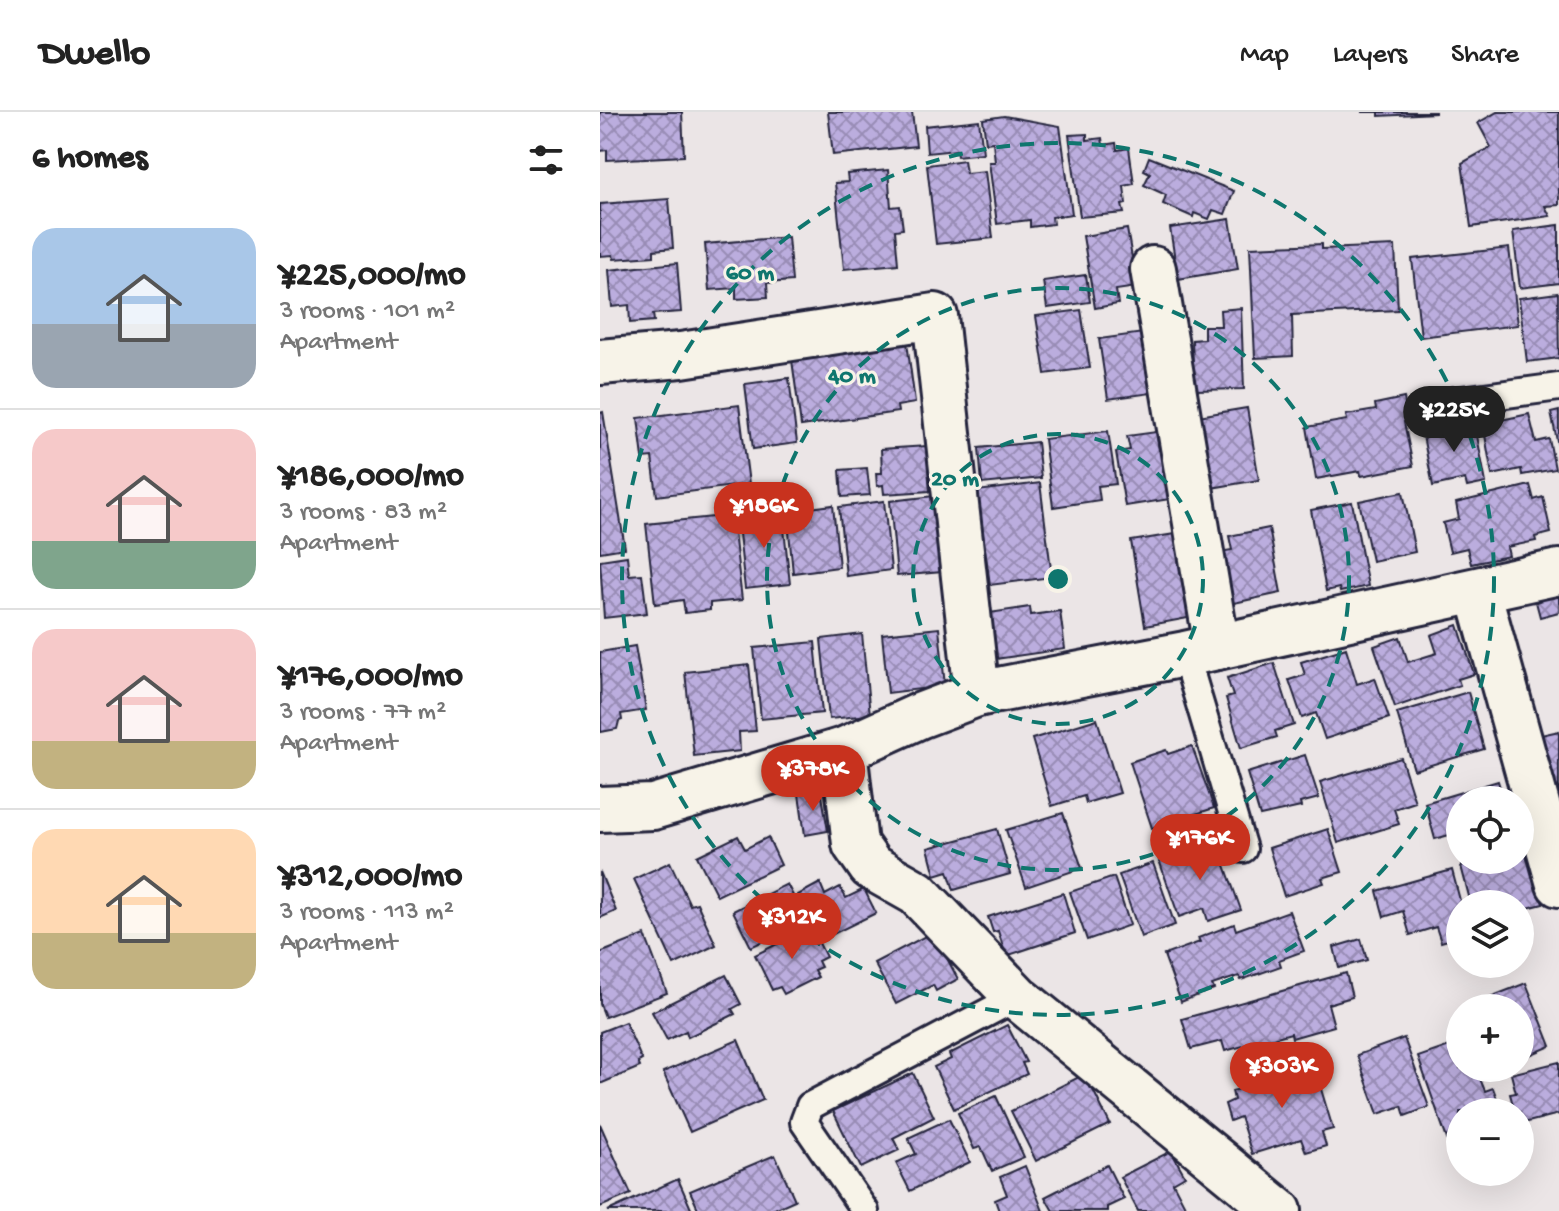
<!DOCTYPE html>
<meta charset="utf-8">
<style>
:root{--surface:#fff;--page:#f6f6f6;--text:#222;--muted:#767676;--line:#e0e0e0;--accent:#c8321e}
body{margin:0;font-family:"Gochi Hand",sans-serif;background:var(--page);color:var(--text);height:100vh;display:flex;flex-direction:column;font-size:30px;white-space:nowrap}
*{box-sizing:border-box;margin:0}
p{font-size:26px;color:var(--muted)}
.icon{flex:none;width:44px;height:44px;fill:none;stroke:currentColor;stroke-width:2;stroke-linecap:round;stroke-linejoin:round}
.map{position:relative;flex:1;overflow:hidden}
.side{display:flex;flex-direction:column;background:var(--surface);width:600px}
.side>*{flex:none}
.tools{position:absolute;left:846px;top:674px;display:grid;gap:16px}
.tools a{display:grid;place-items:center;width:88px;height:88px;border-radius:50%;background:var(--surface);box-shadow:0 8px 32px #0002;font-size:40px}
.price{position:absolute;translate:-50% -68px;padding:0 18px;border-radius:28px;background:var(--accent);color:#fff;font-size:26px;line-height:52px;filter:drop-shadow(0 2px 4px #0008)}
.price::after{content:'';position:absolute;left:50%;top:48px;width:24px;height:18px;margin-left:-12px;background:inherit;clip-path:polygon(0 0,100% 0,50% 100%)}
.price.on{background:#222;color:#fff}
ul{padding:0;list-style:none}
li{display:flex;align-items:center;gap:24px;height:200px;padding:0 32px}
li+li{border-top:2px solid var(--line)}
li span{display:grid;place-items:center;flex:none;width:224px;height:160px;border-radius:24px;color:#555}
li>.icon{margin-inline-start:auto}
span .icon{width:96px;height:96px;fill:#fffc;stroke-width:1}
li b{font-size:34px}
h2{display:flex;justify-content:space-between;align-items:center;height:96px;padding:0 32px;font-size:34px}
header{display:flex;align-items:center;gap:48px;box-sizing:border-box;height:112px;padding:0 40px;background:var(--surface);border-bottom:2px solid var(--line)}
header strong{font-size:38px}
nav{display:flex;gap:44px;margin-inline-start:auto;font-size:28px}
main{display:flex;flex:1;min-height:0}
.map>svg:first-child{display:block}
.building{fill:url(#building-cross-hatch);stroke:#22223b;stroke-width:2}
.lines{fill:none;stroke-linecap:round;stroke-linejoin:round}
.lane-casing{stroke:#22223b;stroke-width:32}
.street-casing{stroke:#22223b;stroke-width:50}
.lane{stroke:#f7f3e8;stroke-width:26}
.street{stroke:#f7f3e8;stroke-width:44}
.ring{fill:none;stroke:#0f766e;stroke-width:4;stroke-dasharray:14 10}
.centre{fill:#0f766e;stroke:#f7f3e8;stroke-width:4}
.ring-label{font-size:24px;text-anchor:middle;font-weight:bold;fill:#0f766e;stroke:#f7f3e8;stroke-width:6;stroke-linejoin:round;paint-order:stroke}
</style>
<header>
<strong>Dwello</strong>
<nav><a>Map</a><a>Layers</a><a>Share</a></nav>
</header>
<main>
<section class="side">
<h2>6 homes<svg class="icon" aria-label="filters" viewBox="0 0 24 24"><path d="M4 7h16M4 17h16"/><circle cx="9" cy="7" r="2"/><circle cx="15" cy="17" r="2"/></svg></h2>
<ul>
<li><span style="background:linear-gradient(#a9c7e8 60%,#9aa5b1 0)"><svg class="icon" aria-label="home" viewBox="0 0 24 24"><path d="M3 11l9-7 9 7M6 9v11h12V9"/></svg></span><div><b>¥225,000/mo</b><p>3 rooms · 101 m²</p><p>Apartment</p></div></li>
<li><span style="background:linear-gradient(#f6c9c9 70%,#7fa58c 0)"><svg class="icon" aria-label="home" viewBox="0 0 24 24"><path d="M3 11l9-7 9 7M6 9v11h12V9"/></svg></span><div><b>¥186,000/mo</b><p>3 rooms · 83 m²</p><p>Apartment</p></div></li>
<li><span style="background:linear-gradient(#f6c9c9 70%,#c2b280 0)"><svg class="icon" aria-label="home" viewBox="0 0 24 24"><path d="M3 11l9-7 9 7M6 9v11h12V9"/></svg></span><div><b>¥176,000/mo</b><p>3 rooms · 77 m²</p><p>Apartment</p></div></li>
<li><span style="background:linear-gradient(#ffd9b3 65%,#c2b280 0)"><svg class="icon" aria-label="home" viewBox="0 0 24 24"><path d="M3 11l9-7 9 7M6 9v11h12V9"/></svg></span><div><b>¥312,000/mo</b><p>3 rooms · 113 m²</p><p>Apartment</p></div></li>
</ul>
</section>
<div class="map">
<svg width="959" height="1099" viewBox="0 0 959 1099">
<defs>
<pattern id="building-cross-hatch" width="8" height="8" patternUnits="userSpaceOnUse" patternTransform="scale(2)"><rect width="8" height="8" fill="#bbadde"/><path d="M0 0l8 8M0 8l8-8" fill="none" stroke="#988cb5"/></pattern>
</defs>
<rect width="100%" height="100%" fill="#ebe5e6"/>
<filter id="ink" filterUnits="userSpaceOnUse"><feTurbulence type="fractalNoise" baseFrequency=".0125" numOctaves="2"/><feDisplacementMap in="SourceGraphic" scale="16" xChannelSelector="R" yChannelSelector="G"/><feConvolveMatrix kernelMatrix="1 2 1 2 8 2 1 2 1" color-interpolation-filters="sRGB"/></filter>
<g filter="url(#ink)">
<!-- building -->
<g class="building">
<path d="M0 0H82L84 44 7 48V38L0 39Z"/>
<path d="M228 0H312L316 34 233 43Z"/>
<path d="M761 0H835V1L779 4V0Z"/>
<path d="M897 0H959V93L945 94 950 104 871 115 862 51 891 35 878 11Z"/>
<path d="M404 4 460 14 472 102 452 105 453 112 430 115V108L397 112 389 50H395L393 30 386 31 383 7Z"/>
<path d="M379 8 383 41 357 44 356 38 327 41 325 14Z"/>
<path d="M487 22V28L502 26 503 33 516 31 517 38 529 36 534 72 524 74 526 92 522 93 524 101 480 105 469 23Z"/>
<path d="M549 45 634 79 625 102 613 98 609 107 594 101 593 105 563 92 566 83 544 73 550 61 544 58Z"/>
<path d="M364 48 366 61 385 59 393 126 336 132 327 53Z"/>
<path d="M288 58 291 95 300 94 303 117 295 118 298 152 244 157 235 71 248 70 247 62Z"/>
<path d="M69 87 73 136 54 138V144L14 147 13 143 0 144V92Z"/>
<path d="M630 107 638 157 578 167 570 116Z"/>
<path d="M959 113V171L920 176 913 119Z"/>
<path d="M527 117 537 175 516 178 518 192 495 196 483 124Z"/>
<path d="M188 125 192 169 167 171 168 185 136 187V176L109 178 105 132Z"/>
<path d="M722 132V137L795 134 798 198 692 203 693 244 655 246 650 135Z"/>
<path d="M909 136 918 213 821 225 812 147Z"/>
<path d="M77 151 81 200 53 202 54 209 30 211 29 193 12 195 9 158Z"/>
<path d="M486 163 490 190 447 196 443 169Z"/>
<path d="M958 181 959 246 927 250 919 186Z"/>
<path d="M641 196 644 277 594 278 592 228 604 227V214H621L620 198Z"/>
<path d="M481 198 490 256 445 262 436 204Z"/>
<path d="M543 221 552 281 508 287 499 227Z"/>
<path d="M307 230 315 291 297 294 298 300 201 314 192 248Z"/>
<path d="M189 266 197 331 153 337 145 272Z"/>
<path d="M804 286 808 309 804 310 813 354 761 364 760 359 716 367 707 315 747 308 746 303 776 298 775 292Z"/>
<path d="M139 293 149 372 57 384 52 345 43 346 38 306Z"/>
<path d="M647 296 659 368 611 376 598 304Z"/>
<path d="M959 299V338L951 301Z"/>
<path d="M3 300 25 436 0 440V301Z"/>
<path d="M929 302 936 330 949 327 955 357 922 363 921 357 892 363 882 306 900 303 901 308Z"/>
<path d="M874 308 886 371 867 375 865 367 833 374 822 319Z"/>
<path d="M508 319 516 372 498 374 500 388 453 395 444 327Z"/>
<path d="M556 320 559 338H562L570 387 525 394 516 340 530 338 527 324Z"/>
<path d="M437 330 441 366 382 372 379 336Z"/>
<path d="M327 334 330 379 284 382 283 373 277 374 276 361H282L281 337Z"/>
<path d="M267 356 270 383 242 385 240 358Z"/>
<path d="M440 371 452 465 390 473 377 379Z"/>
<path d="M930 373 934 388 943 385 951 421 935 425 936 429 907 435 909 444 871 452 867 436 850 440 843 411 859 407 856 391Z"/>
<path d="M803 380 815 440 772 449 759 389Z"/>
<path d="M334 384 342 460 297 464 290 389Z"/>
<path d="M284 389 291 458 246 464 239 395Z"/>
<path d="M752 390 768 474 740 480 739 476 726 479 711 398Z"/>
<path d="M233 393 239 455 193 461 187 399Z"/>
<path d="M182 398 190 472 145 477 137 403Z"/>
<path d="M132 403 142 488 110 491V498L85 501 83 488 55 492 46 412Z"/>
<path d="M669 416 681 481 629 492 619 440 632 438 629 424Z"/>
<path d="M575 422 588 506 545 514 531 429Z"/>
<path d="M27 444 29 463 42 462 47 501 4 506 0 448Z"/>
<path d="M959 480V500L940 505 935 486Z"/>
<path d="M430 495 431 503 460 499 465 537 395 547 389 501Z"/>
<path d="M858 513 874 562 858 567 860 573 795 595 774 534 800 525 808 550 837 541 831 523Z"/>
<path d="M339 516 345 574 288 581 282 522Z"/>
<path d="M262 522 270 603 229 607 221 527Z"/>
<path d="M215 530 222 601 161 607 154 536Z"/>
<path d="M35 534 46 598 21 602 22 608 19 609 17 617 1 620 0 540Z"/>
<path d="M746 536 757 572 775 566 789 606 725 627 716 601 702 606 689 568 705 563 701 550Z"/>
<path d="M674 551 694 613 675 619 677 625 641 636 626 586 633 584 627 566Z"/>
<path d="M149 553 156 619 139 620 140 639 94 644 85 560Z"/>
<path d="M868 580 884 637 814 658 797 601Z"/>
<path d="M497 607 520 681 486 691 484 684 452 694 432 627Z"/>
<path d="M959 619V694L941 623Z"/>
<path d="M592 634 614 696 552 716 530 650 566 638 568 642Z"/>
<path d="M705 643 719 686 700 691 701 695 660 704 647 661Z"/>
<path d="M801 646 815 690 794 697 799 712 738 731 720 670Z"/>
<path d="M898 669 904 688H860V720L835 727 825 691Z"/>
<path d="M221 678 228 719 205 723 199 682Z"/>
<path d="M463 701 482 756 426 775 406 718Z"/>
<path d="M397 717 410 762 354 778 348 759 335 763 328 736Z"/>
<path d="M728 717 742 760 722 766 724 771 684 784 669 736Z"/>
<path d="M138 724 145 737 168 725 181 753 117 784 97 744Z"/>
<path d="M616 728 641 798 608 809 604 796 579 805 559 748Z"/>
<path d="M927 736 943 792 920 798V792H871L861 754 882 748H920V737Z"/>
<path d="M70 750 90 793 97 791 116 833 74 853 34 767Z"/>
<path d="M553 751 575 813 541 825 519 763Z"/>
<path d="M852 758 861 792 860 812 855 813 858 825 841 830 836 815 810 823 803 799 784 805 777 779Z"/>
<path d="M0 760 16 799 0 806Z"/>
<path d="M514 765 530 813 487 828 470 780Z"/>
<path d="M220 771 225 783 240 775 246 786 264 777 276 801 221 828 198 783Z"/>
<path d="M187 772 206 809 151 835 133 799Z"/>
<path d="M463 781 475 821 406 844 398 819 393 820 388 805Z"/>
<path d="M689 799 704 839 679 848 681 854 641 868 639 864 612 873 614 877 581 890 564 843 600 830 598 826 634 812 636 818Z"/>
<path d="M211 815 226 845 218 849 221 855 214 858 218 865 184 882 180 875 172 878 155 843Z"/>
<path d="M333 820 358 867 336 879 333 873 296 892 274 851Z"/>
<path d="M45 823 67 881 5 905 0 892V841Z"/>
<path d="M761 827 767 848 739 856 734 835Z"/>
<path d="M746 861 752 885 728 892 734 914 692 926 691 921 625 939 622 929 591 937 582 907Z"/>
<path d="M126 863 141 892 132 897 135 902 88 925 86 919 67 928 52 900Z"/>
<path d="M926 871 951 934 920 947V896H862Z"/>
<path d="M25 910 42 948 38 950 40 955 0 972V920Z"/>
<path d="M407 913 426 950 422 951 427 962 354 997 334 955 351 947 349 942Z"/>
<path d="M804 926 829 995 805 1004 802 994 778 1002 757 943Z"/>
<path d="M138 928 163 988 90 1020 63 960Z"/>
<path d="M858 931 860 956H867L869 960 876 957 885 979 893 976 902 1000H860V1026L848 1030 818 945Z"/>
<path d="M705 949 711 970 718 967 733 1017 722 1020 726 1034 706 1040 701 1027 652 1042 640 1005 630 1009 625 992 634 988 632 979 655 973 653 965Z"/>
<path d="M959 950V1002L924 1011 923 1006H920V1000H915L910 982 916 981 911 962Z"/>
<path d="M313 961 334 1005 293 1026 299 1038 261 1056 233 999Z"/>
<path d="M485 962 510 1012 436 1049 411 999Z"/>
<path d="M396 984 424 1045 392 1059 381 1035 374 1037 358 1001Z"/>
<path d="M349 1007 370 1050 310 1079 296 1051 316 1042 308 1026Z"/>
<path d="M0 1012 31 1082 0 1095Z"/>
<path d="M571 1039 585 1064 573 1071 585 1094 575 1099H538L520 1065Z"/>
<path d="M175 1043 195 1088 170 1099H99L90 1079Z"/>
<path d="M507 1053 524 1087 507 1095V1099H453L445 1085Z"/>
<path d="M425 1054 443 1099H399L395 1088 407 1083 400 1065Z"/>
<path d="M78 1067 92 1099H8Z"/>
</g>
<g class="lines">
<!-- lane casing -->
<g class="lane-casing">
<g id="lane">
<path d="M854 289 959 275"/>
<path d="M585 542 643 737"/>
<path d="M265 1099 204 1010 210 994 417 885"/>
</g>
</g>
<!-- street casing -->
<g class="street-casing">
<g id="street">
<path d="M553 157 617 535"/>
<path d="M0 250 81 243 335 204 377 582"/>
<path d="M878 479 959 772"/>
<path d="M244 638 255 732 271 755 317 781 417 885 679 1099"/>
<path d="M0 697 53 695 244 638 319 604 377 582 585 542 959 460"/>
</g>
</g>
<!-- lane -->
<use href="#lane" class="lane"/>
<!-- street -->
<use href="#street" class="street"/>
</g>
</g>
<!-- distance rings -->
<g class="ring">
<circle cx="458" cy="467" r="145"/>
<circle cx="458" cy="467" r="291"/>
<circle cx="458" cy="467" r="436"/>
</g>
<circle cx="458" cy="467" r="12" class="centre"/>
<g class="ring-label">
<text x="150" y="167">60 m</text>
<text x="252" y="270">40 m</text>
<text x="355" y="373">20 m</text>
</g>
</svg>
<div class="tools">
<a><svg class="icon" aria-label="locate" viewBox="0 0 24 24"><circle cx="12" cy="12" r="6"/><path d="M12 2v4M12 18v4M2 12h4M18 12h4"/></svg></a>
<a><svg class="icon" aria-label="layers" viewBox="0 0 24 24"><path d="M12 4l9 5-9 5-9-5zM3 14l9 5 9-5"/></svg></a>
<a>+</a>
<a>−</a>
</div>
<b class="price on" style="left:854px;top:342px">¥225K</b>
<b class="price" style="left:164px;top:438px">¥186K</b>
<b class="price" style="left:213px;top:701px">¥378K</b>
<b class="price" style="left:600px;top:770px">¥176K</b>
<b class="price" style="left:192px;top:849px">¥312K</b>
<b class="price" style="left:682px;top:998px">¥303K</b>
</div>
</main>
